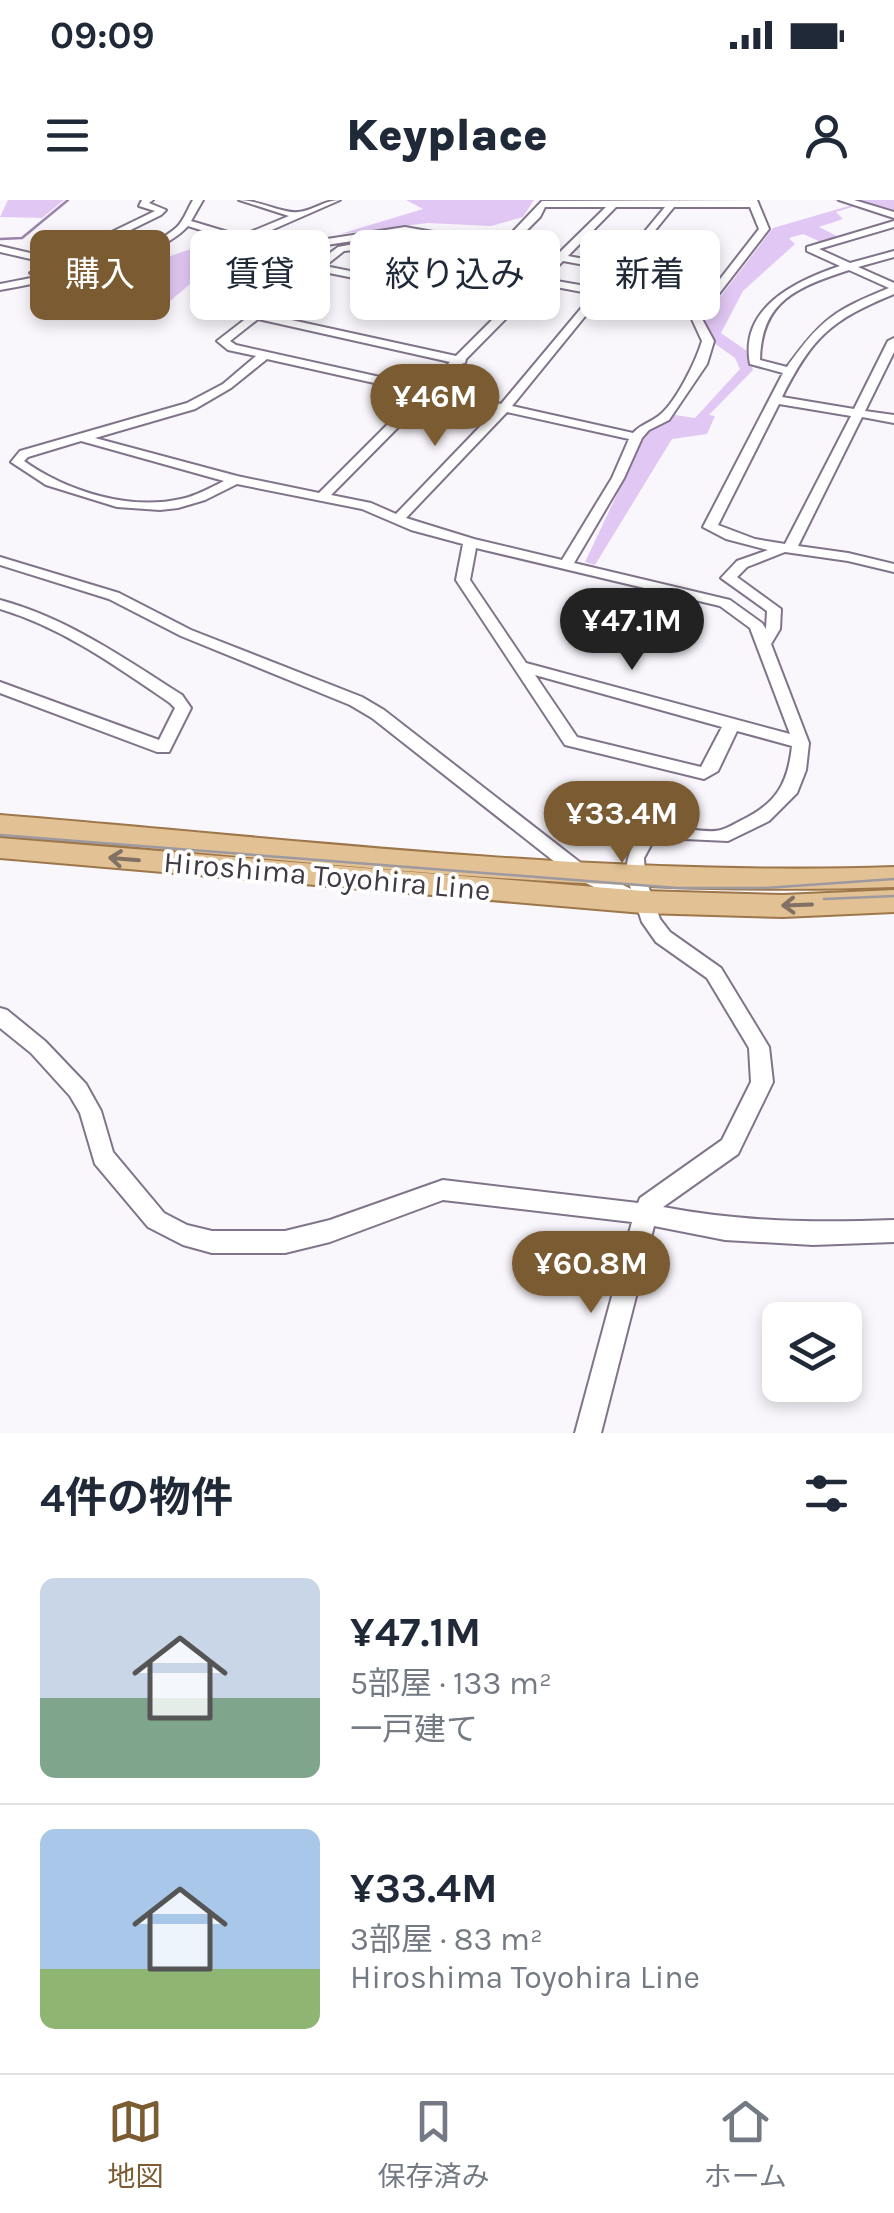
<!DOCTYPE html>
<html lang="ja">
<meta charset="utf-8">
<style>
:root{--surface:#fff;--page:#f6f6f7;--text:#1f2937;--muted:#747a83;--line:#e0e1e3;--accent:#7b5b31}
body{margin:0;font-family:Karla,"Noto Sans JP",sans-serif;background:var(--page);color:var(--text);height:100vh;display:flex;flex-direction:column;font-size:38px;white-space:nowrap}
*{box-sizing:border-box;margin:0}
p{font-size:32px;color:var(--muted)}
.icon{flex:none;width:55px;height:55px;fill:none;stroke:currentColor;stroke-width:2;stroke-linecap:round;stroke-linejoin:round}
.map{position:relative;height:1233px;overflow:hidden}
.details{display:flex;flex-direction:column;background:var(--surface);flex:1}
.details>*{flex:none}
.top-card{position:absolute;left:30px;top:30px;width:835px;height:90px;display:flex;gap:20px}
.fabs{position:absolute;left:762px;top:1102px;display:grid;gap:20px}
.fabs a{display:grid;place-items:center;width:100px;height:100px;border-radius:15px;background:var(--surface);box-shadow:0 5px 15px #0003;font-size:50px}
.price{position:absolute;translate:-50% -85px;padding:0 22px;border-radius:35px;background:var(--accent);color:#fff;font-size:32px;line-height:65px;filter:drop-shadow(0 2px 5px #0008)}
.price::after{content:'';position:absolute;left:50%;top:60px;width:30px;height:22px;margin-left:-15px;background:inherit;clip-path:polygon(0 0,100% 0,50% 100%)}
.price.active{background:#222;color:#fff}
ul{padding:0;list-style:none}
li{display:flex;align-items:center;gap:30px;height:250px;padding:0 40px}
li+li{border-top:2px solid var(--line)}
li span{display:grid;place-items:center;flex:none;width:280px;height:200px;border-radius:15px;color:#555}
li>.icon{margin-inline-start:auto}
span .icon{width:120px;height:120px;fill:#fffc;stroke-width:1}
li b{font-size:42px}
h2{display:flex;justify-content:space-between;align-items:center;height:120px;padding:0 40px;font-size:42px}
.chip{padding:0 35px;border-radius:15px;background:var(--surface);box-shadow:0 5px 15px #0003;font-size:35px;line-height:90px}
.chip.active{background:var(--accent);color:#fff}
.status{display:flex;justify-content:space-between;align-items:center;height:70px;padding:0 50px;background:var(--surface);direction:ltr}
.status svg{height:28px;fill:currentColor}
header{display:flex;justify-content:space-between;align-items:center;height:130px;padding:0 40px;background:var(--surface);font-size:45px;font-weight:800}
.dock{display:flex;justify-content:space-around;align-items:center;height:140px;border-top:2px solid var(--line);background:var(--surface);font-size:28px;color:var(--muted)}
.dock a{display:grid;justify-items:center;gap:5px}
.dock .active{color:var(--accent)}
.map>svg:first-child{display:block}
.green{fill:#e1c8f4}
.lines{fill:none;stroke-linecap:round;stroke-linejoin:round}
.stream{stroke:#9a84aa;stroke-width:2.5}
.minor-casing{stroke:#81748a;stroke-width:4}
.primary-casing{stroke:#9d774a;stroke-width:4}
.minor{fill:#fff;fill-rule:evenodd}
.primary{fill:#e2c194;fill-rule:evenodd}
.tram{stroke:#9d99a1;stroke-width:2.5}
.oneway{stroke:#817064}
.labels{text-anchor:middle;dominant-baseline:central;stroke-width:8;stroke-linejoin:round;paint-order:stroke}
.street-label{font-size:30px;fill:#403a44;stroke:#fff}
</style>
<div class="status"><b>09:09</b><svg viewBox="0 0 49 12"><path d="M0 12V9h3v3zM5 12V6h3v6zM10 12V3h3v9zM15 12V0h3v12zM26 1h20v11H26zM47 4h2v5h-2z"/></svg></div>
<header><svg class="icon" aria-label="menu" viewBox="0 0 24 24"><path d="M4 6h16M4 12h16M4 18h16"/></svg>Keyplace<svg class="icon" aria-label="person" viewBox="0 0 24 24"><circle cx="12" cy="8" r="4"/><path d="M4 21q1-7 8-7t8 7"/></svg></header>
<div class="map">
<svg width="894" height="1233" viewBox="0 0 894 1233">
<rect width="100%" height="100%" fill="#f9f7fc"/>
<!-- green -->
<g class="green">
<path d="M8 0H64L42 18 0 17Z"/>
<path d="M406 0H534L523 17 491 26 428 23 340 34 423 9Z"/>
<path d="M833 0H894V13L862 4 836 12 843 19 819 27 837 36 823 43 803 34 789 38 795 44 743 91 721 133 747 151 753 170 709 215 715 216 707 234 672 239 595 365 585 362 647 231 675 215 695 218 740 169 735 158 714 143 704 118 773 28 852 5Z"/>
<path d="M194 48 217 61 163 107 146 99 144 83 107 75 112 70 126 71Z"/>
</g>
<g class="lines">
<!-- stream -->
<path class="stream" d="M0 39 22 38 68 0"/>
<!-- minor casing -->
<g class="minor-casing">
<g id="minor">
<path d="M142 0H153L149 3 166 10 161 15 39 75 30 73 48 63 0 52V46L56 59 155 11 139 6Z"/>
<path d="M193 0H203L191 21 241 36 289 16 239 0C259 0 283 14 298 12 313 11 324 0 340 0L251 39 275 47 405 27 501 44 542 1 757 0 769 29 701 117 714 141 707 164 669 220 649 230 642 238 624 278 574 363 730 400 762 423 766 429 767 411 721 378 737 361 768 350 726 339 703 327 783 173 750 164C739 108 795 81 840 66L807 51V47L894 21V27L819 49 850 63 894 51V57L858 67 894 83V94C831 120 813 136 782 197L854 209 888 141 894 138V152L865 211 894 215V223L862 217 798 346 848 353 894 364V372L848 361 785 352 747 367 737 377 781 409 780 429 771 444 809 543 806 570 797 593 769 621 728 641 663 638 651 645 644 658 645 677 660 719 670 732 721 768 769 847 773 882 738 954 663 1007C743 1022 813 1023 894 1020V1042L813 1045 725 1040 654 1026 601 1233H575L632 1022 443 1000 330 1042 285 1053H212L183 1045 148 1027 95 964 80 913 70 896 31 853 0 828V808L7 810 45 841 86 884 101 911 113 952 164 1013 187 1025 212 1031H285L330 1020 443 980 638 1003 640 998 722 940 751 882 749 848 707 778 656 742 642 722 636 704 626 703 574 677 372 518 350 505 181 436 109 399 0 365V357L119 393 191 430 362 497 384 510 586 667 631 689C625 672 625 660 634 644 652 610 693 637 721 630 728 628 736 623 742 620 777 603 788 583 792 546L737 531 718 571 704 579 565 545 456 380 463 344 411 330 362 309 237 284 205 300 178 308 160 310 117 307 46 285 11 262 20 251 187 203 223 184 256 156 228 150 217 141 248 117 201 104 245 74 281 59 315 64 338 47 354 44 535 77 553 59 405 33 274 53 188 26C156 62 48 81 0 90V84C42 76 147 56 177 27 184 20 188 8 193 0ZM545 7H606L558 54 511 46 540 17ZM616 7H665L617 65 568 56ZM674 7H750L759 29 717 83 626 66ZM354 50 530 82 509 103 325 66 344 51ZM563 61 612 70 597 88 545 79ZM286 64 309 69 254 112 215 103 253 78ZM849 70 889 88C835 110 821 119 787 167L760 160C761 100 798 87 849 70ZM319 71 504 108 456 156 264 114ZM621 72 713 88 691 117 702 141C696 161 677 200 661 214 652 222 641 224 633 233L512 206ZM540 84 593 94 501 204 436 189 461 164 465 163 466 159ZM258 119 450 162 425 187 236 145 230 141ZM267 159 419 193 319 293 237 276 95 238 195 209 231 188ZM430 195 496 210 396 314 371 303 331 295ZM779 204 851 216 785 344 755 339 718 325ZM507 212 629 239 612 278 562 360 474 339 406 318ZM81 241 224 281C210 288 196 296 181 299 129 311 66 291 24 261L28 257ZM476 348 720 406 750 428 790 534 526 463 470 380ZM535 475 722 527 701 567 577 537Z"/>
<path d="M839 0H854L894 12V18Z"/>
<path d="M0 400C67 418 124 458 182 495L191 508 169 552H157L0 493V482L159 540 175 508 170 503C116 466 63 428 0 409Z"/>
</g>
</g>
<!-- primary casing -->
<g class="primary-casing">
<g id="primary">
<path d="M0 615C297 639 596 677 894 667V687C596 698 297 659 0 635Z"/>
<path d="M0 638 643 691 783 695 894 690V712L783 717 643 713 0 658Z"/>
</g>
</g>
<!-- minor -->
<use href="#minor" class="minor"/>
<!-- primary -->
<use href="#primary" class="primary"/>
<!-- tram -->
<g class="tram">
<path d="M0 635 677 688H765L894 679"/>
<path d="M824 699 894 696"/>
</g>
</g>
<!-- one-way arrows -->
<defs><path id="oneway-shaft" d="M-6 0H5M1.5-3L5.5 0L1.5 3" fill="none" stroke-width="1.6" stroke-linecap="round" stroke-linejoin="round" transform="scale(2.5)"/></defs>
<g class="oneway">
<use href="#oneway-shaft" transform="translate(124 659) rotate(-175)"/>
<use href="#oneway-shaft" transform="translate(797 705) rotate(178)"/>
</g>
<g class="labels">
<!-- street labels -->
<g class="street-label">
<text transform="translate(327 676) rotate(5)">Hiroshima Toyohira Line</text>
</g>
</g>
</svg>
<div class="fabs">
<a><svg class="icon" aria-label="layers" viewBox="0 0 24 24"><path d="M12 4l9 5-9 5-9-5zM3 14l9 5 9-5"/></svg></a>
</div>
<b class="price" style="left:435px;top:249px">¥46M</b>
<b class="price active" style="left:632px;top:473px">¥47.1M</b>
<b class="price" style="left:622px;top:666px">¥33.4M</b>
<b class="price" style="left:591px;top:1116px">¥60.8M</b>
<div class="top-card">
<a class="chip active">購入</a>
<a class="chip">賃貸</a>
<a class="chip">絞り込み</a>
<a class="chip">新着</a>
</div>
</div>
<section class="details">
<h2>4件の物件<svg class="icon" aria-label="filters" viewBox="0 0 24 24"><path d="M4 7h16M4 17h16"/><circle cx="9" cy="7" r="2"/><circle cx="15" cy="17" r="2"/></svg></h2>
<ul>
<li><span style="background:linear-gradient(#c9d6e8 60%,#7fa58c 0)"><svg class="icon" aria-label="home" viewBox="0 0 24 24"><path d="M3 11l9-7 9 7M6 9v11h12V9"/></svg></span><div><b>¥47.1M</b><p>5部屋 · 133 m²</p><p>一戸建て</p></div></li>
<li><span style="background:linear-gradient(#a9c7e8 70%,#8fb573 0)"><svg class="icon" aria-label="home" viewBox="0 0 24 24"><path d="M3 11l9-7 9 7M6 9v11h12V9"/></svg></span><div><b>¥33.4M</b><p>3部屋 · 83 m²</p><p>Hiroshima Toyohira Line</p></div></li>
</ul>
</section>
<nav class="dock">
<a class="active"><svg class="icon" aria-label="map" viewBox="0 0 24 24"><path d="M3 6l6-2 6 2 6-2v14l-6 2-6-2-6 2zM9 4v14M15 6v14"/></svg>地図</a>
<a><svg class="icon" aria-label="saved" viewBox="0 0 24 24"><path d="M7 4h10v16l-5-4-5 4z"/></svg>保存済み</a>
<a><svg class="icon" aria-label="home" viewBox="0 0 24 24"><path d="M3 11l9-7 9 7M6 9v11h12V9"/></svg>ホーム</a>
</nav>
